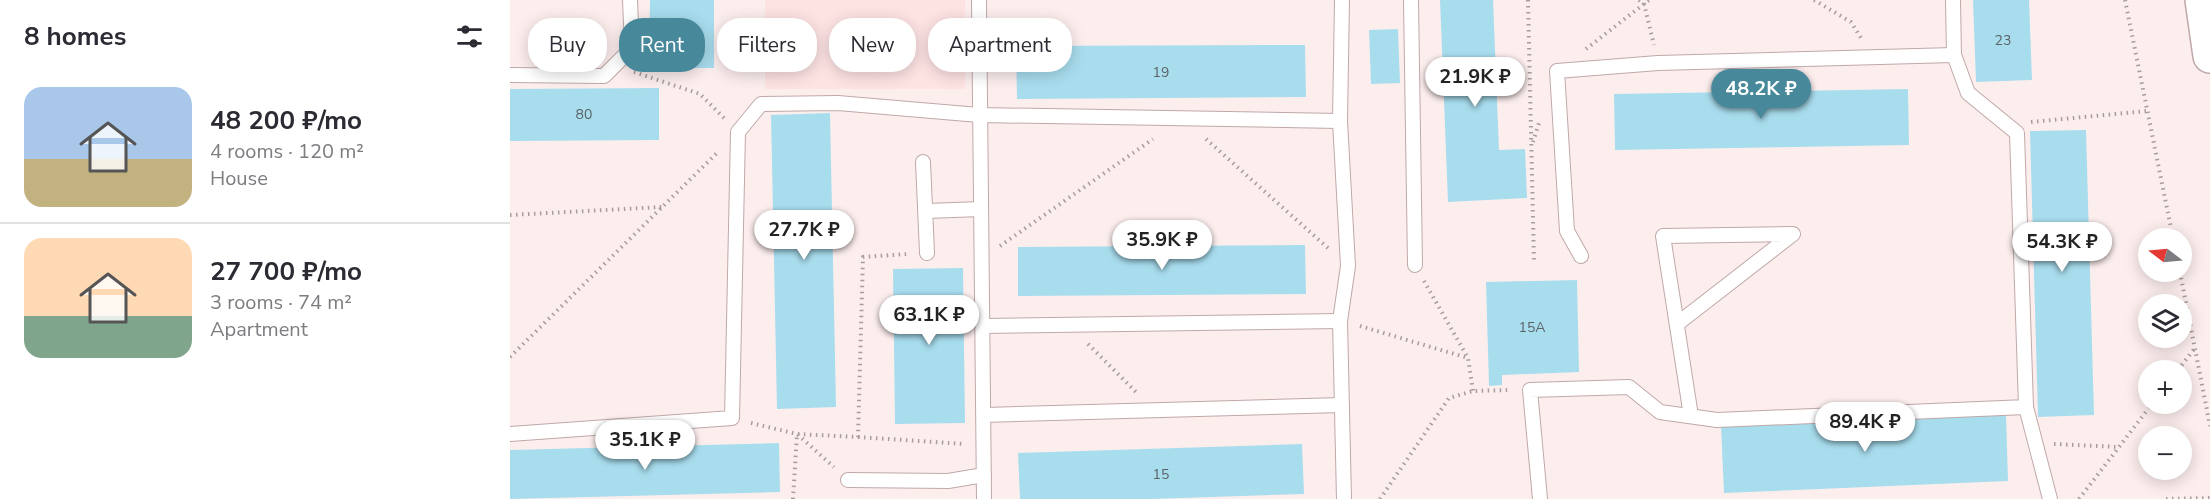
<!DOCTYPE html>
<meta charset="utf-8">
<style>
:root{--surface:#fff;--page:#f7f7f7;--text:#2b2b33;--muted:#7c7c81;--line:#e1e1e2;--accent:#48889b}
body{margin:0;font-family:"Nunito Sans",sans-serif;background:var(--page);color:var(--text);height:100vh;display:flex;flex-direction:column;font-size:22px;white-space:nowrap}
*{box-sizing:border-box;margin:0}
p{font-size:20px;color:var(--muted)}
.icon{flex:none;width:33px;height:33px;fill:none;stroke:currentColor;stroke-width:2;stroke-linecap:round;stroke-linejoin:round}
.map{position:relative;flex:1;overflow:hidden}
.details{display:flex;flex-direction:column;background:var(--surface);width:510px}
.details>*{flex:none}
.hud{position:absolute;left:18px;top:18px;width:570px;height:54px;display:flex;gap:12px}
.needle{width:39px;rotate:286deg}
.buttons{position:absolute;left:1628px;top:228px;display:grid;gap:12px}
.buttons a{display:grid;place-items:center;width:54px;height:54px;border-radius:50%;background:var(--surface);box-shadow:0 3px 15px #0003;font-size:30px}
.price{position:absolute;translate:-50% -51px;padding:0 14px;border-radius:21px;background:#fff;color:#222;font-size:20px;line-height:39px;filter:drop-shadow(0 2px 3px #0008)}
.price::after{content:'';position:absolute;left:50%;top:36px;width:18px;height:14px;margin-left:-9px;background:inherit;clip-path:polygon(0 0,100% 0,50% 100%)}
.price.selected{background:var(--accent);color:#fff}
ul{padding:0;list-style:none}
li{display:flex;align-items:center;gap:18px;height:150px;padding:0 24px}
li+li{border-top:2px solid var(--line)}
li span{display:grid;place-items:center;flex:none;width:168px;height:120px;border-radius:18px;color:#555}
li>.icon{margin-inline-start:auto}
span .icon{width:72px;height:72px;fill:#fffc;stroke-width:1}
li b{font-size:26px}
h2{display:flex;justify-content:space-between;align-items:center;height:72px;padding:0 24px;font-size:26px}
.chip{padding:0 21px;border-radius:24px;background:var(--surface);box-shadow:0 3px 15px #0003;font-size:21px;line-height:54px}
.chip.selected{background:var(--accent);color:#fff}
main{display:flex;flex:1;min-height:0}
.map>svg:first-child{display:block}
.built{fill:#fee3e3}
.building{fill:#a8ddee}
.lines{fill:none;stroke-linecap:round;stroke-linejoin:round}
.lane-casing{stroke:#c0a8a8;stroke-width:16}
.secondary-casing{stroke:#c0a8a8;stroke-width:36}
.path{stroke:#a89c9c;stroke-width:4;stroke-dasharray:1.5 4.5;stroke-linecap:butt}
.lane{stroke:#fff;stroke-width:14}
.secondary{stroke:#fff;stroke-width:33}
.labels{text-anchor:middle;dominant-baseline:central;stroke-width:6;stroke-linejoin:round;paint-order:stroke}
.number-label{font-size:14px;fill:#5c6166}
</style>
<main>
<section class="details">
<h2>8 homes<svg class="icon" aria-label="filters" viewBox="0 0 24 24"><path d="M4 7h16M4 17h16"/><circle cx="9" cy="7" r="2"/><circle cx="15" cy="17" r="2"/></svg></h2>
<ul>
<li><span style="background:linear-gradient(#a9c7e8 60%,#c2b280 0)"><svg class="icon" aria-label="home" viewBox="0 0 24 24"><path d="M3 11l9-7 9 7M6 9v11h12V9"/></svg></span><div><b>48 200 ₽/mo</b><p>4 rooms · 120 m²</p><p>House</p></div></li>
<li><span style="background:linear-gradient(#ffd9b3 65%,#7fa58c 0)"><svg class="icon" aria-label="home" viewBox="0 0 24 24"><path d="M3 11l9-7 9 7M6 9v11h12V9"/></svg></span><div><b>27 700 ₽/mo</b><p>3 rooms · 74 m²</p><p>Apartment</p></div></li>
</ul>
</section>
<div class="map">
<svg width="1700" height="499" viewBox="0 0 1700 499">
<rect width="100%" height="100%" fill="#fdeeee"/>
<!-- built -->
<rect class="built" x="255" y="0" width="200" height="89"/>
<!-- building -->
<g class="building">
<path d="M140 0H204V68H139Z"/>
<path d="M930 0H983L989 150 1015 149 1017 198 938 202Z"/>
<path d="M1463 0H1519L1522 80 1466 82Z"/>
<path d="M888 29 890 83 861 84 859 30Z"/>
<path d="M795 45 796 97 507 99 506 46Z"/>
<path d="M149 88V140L0 141V89Z"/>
<path d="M1398 89 1399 145 1105 150 1104 94Z"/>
<path d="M320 113 326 407 267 409 261 115Z"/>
<path d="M1576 130 1584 415 1528 417 1520 131Z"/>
<path d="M795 245 796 294 508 296V247Z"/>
<path d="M453 268 455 423 385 424 383 269Z"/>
<path d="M1067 280 1069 372 992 375V385L979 386 976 282Z"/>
<path d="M1496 414 1498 481 1214 493 1211 426Z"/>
<path d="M269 443 270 492 0 499V450Z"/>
<path d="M792 444 794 494 642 499H510L508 453Z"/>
</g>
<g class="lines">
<!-- lane casing -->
<g class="lane-casing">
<g id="lane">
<path d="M469 0 474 499"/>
<path d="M832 0 830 121 838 266 830 321 834 499"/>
<path d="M901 0 905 265"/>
<path d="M0 75 94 76 122 48 120 0"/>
<path d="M413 162 417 253"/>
<path d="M416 211 471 209"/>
<path d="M1071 256 1057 231 1047 71 1148 63 1444 55"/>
<path d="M1167 324 1283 234 1153 236 1181 416"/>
<path d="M474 326 830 321"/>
<path d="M1516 407 1540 499"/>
<path d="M474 415 832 405"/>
<path d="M0 434 222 418 228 132 251 104 328 103 469 115 830 121"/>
<path d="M338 480 438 481 474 475"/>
<path d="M1030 499 1020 390 1119 387 1150 412 1207 420 1516 407 1507 133 1458 93 1444 55 1443 0"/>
</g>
</g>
<!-- secondary casing -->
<g class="secondary-casing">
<path id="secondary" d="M1692 0 1700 56"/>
</g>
<!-- path -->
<g class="path">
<path d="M1018 0 1024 262"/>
<path d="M1129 0 1134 4 1144 45"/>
<path d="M1304 0 1341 22 1351 38"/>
<path d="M1615 0 1663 238"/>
<path d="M1076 49 1139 0"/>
<path d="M124 72 190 94 214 118"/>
<path d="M1521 122 1637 111"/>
<path d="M696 139 818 248"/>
<path d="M1023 142 1029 123"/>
<path d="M0 215 152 207"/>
<path d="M490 246 643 139"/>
<path d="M1670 272 1700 426"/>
<path d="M914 281 958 358 963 391"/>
<path d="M850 326 958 358"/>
<path d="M578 344 626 392"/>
<path d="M0 357 209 151"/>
<path d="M1668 370 1685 348"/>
<path d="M241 423 287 434 324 467"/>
<path d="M348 437 455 444"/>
<path d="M1544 444 1608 447"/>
<path d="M283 499 287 434 348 437 353 257 398 254"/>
<path d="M870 499 939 398 963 391 1001 390"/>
<path d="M1569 499 1642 404"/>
<path d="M1656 499 1700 498"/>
</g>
<!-- lane -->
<use href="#lane" class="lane"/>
<!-- secondary -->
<use href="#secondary" class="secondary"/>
</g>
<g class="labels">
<!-- number labels -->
<g class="number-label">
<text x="1493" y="40">23</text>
<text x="651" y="72">19</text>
<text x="74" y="114">80</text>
<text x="1022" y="327">15А</text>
<text x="651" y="474">15</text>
</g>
</g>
</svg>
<div class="buttons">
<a><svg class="needle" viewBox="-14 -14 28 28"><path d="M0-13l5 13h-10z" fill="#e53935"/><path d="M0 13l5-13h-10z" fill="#7c7c81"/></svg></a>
<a><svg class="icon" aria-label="layers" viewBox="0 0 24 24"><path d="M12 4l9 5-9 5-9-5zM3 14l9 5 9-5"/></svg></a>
<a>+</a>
<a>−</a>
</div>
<b class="price" style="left:965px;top:108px">21.9K ₽</b>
<b class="price selected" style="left:1251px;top:120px">48.2K ₽</b>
<b class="price" style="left:294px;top:261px">27.7K ₽</b>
<b class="price" style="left:652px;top:271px">35.9K ₽</b>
<b class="price" style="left:1552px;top:273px">54.3K ₽</b>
<b class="price" style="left:419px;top:346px">63.1K ₽</b>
<b class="price" style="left:1355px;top:453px">89.4K ₽</b>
<b class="price" style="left:135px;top:471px">35.1K ₽</b>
<div class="hud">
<a class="chip">Buy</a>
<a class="chip selected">Rent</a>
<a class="chip">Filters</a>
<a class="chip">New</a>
<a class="chip">Apartment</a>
</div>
</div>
</main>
